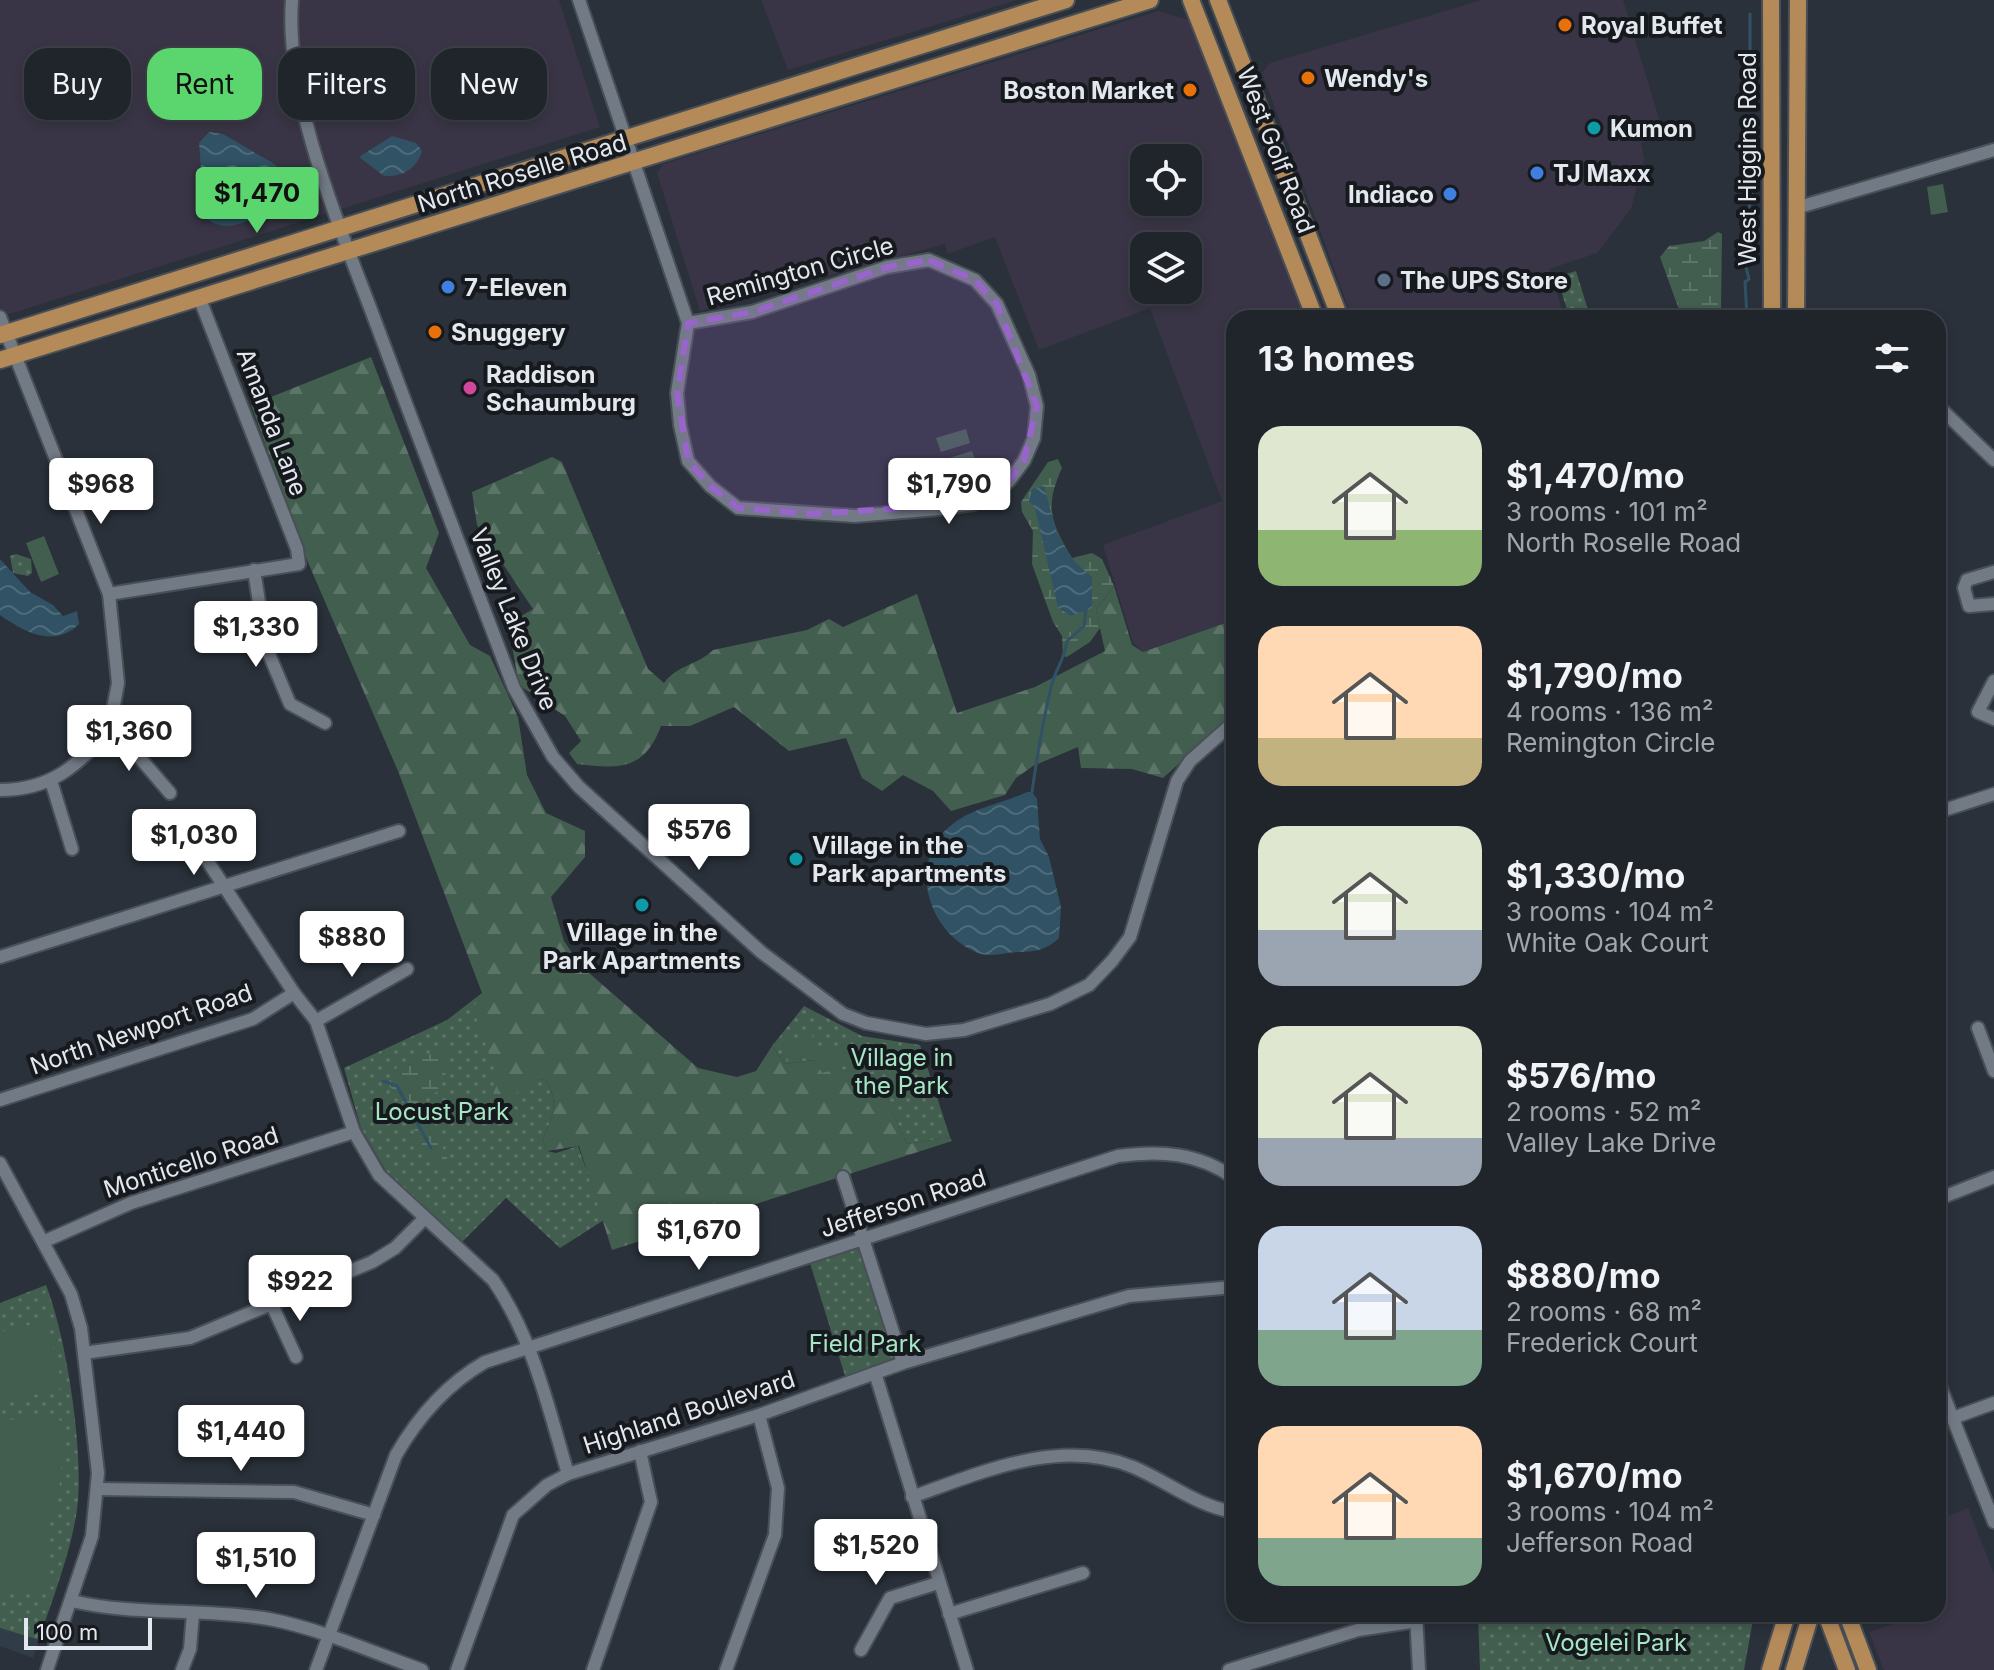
<!DOCTYPE html>
<meta charset="utf-8">
<style>
:root{--surface:#20252c;--page:#2d3138;--text:#f1f3f6;--muted:#a2a5a9;--line:#3d4248;--accent:#5bd56e}
body{margin:0;font-family:Inter,sans-serif;background:var(--page);color:var(--text);height:100vh;display:flex;flex-direction:column;font-size:30px;white-space:nowrap}
*{box-sizing:border-box;margin:0}
p{font-size:26px;color:var(--muted)}
.icon{flex:none;width:44px;height:44px;fill:none;stroke:currentColor;stroke-width:2;stroke-linecap:round;stroke-linejoin:round}
.map{position:relative;flex:1;overflow:hidden}
.drawer{position:absolute;left:1226px;top:310px;width:720px;height:1312px;display:flex;flex-direction:column;background:var(--surface);border-radius:24px;box-shadow:0 4px 12px #0003,0 0 0 2px var(--line)}
.drawer>*{flex:none}
.guide{position:absolute;left:24px;top:48px;width:760px;height:72px;display:flex;gap:16px}
.controls{position:absolute;left:1130px;top:144px;display:grid;gap:16px}
.controls a{display:grid;place-items:center;width:72px;height:72px;border-radius:16px;background:var(--surface);box-shadow:0 4px 12px #0003,0 0 0 2px var(--line);font-size:40px}
.scale{position:absolute;left:24px;bottom:20px;width:128px;box-sizing:border-box;padding-left:8px;border:4px solid #e3e8ee;border-top:0;font-size:22px;line-height:28px;white-space:nowrap;color:#e3e8ee;-webkit-text-stroke:6px #16191d;paint-order:stroke}
.price{position:absolute;translate:-50% -68px;padding:0 18px;border-radius:8px;background:#fff;color:#222;font-size:26px;line-height:52px;filter:drop-shadow(0 2px 4px #0008)}
.price::after{content:'';position:absolute;left:50%;top:48px;width:24px;height:18px;margin-left:-12px;background:inherit;clip-path:polygon(0 0,100% 0,50% 100%)}
.price.current{background:var(--accent);color:#111}
ul{padding:0;list-style:none}
li{display:flex;align-items:center;gap:24px;height:200px;padding:0 32px}
li span{display:grid;place-items:center;flex:none;width:224px;height:160px;border-radius:24px;color:#555}
li>.icon{margin-inline-start:auto}
span .icon{width:96px;height:96px;fill:#fffc;stroke-width:1}
li b{font-size:34px}
h2{display:flex;justify-content:space-between;align-items:center;height:96px;padding:0 32px;font-size:34px}
.tag{padding:0 28px;border-radius:24px;background:var(--surface);box-shadow:0 4px 12px #0003,0 0 0 2px var(--line);font-size:28px;line-height:72px}
.tag.current{background:var(--accent);color:#111}
.map>svg:first-child{display:block}
.commercial{fill:#393546;fill-rule:evenodd}
.built{fill:#313c49}
.green{fill:url(#green-dots)}
.forest{fill:url(#forest-firs)}
.wetland{fill:url(#wetland-marsh)}
.pitch{fill:#425e4f}
.water{fill:url(#water-waves)}
.lines{fill:none;stroke-linecap:round;stroke-linejoin:round}
.stream{stroke:#305264;stroke-width:3}
.minor-casing{stroke:#494f56;stroke-width:16}
.major-casing{stroke:#494f56;stroke-width:20}
.minor{stroke:#727a85;stroke-width:12}
.major{stroke:#b58a59;stroke-width:16}
.marked{fill:#9a64cd;fill-opacity:0.2;stroke:#9a64cd;stroke-width:6;stroke-dasharray:16 10;stroke-linejoin:round}
.food-dot{fill:#e8710a;stroke:#16191d;stroke-width:3}
.culture-dot{fill:#0f9aa8;stroke:#16191d;stroke-width:3}
.shop-dot{fill:#3f7fe0;stroke:#16191d;stroke-width:3}
.service-dot{fill:#5c6f8a;stroke:#16191d;stroke-width:3}
.hotel-dot{fill:#d1479c;stroke:#16191d;stroke-width:3}
.labels{text-anchor:middle;dominant-baseline:central;stroke-width:8;stroke-linejoin:round;paint-order:stroke}
.poi-label{font-size:24px;font-weight:bold;fill:#e3e8ee;stroke:#16191d;text-anchor:start}
.street-label{font-size:24px;fill:#e3e8ee;stroke:#16191d}
.park-label{font-size:24px;fill:#a6e6c5;stroke:#16191d}
</style>
<div class="map">
<svg width="1994" height="1670" viewBox="0 0 1994 1670">
<defs>
<pattern id="green-dots" width="8" height="8" patternUnits="userSpaceOnUse" patternTransform="scale(2)"><rect width="8" height="8" fill="#425e4f"/><path d="M2 2h.1M6 6h.1" fill="none" stroke="#5d7569" stroke-width="1.8" stroke-linecap="round"/></pattern>
<pattern id="forest-firs" width="22" height="20" patternUnits="userSpaceOnUse" patternTransform="scale(2)"><rect width="22" height="20" fill="#425e4f"/><path d="M5 1l3.5 6h-7zM16 11l3.5 6h-7z" fill="#5d7569"/></pattern>
<pattern id="wetland-marsh" width="20" height="14" patternUnits="userSpaceOnUse" patternTransform="scale(2)"><rect width="20" height="14" fill="#425e4f"/><path d="M1 5h8M5 5V1M11 12h8M15 12V8" fill="none" stroke="#5d7569"/></pattern>
<pattern id="water-waves" width="16" height="10" patternUnits="userSpaceOnUse" patternTransform="scale(2)"><rect width="16" height="10" fill="#305264"/><path d="M0 5q4-4 8 0t8 0" fill="none" stroke="#4e6b7a"/></pattern>
</defs>
<rect width="100%" height="100%" fill="#2a313a"/>
<!-- commercial -->
<g class="commercial">
<path d="M0 0H559L600 127 0 317Z"/>
<path d="M761 0H1017L788 70Z"/>
<path d="M1482 0H1623L1664 135 1641 143 1644 159 1631 209 1597 253 1549 269 1565 318H1352L1262 73 1270 63Z"/>
<path d="M1158 11 1189 20 1306 318H1234V620L1143 652 1133 643 1103 545 1222 501 1150 308 1039 350 995 237 947 254 945 244 700 311 657 173 663 164ZM1144 158H1188V202H1144ZM1144 246H1188V290H1144Z"/>
<path d="M1968 1508 1994 1574V1670H1884L1869 1632 1906 1620 1909 1614H1938V1520Z"/>
</g>
<!-- built -->
<path class="built" d="M0 1628 39 1640 33 1658 0 1646Z"/>
<!-- green -->
<g class="green">
<path d="M1576 271 1588 310 1569 316 1557 277Z"/>
<path d="M16 554 31 559 32 573 28 576 13 573 10 556Z"/>
<path d="M482 993 518 1089 529 1081 544 1079C561 1101 552 1116 543 1140L547 1151 556 1153 578 1146 604 1220 560 1248 506 1198 462 1242 386 1171 361 1128 344 1068 447 1020Z"/>
<path d="M804 1006 862 1036 920 1045 950 1137 907 1144 874 1072 855 1077 851 1070 822 1073 813 1060 785 1064 772 1046Z"/>
<path d="M862 1239 903 1363 847 1382 808 1257Z"/>
<path d="M46 1285C67 1338 86 1462 76 1516 69 1558 52 1600 39 1640L0 1628V1303Z"/>
<path d="M1478 1614H1754L1744 1670H1480Z"/>
</g>
<!-- forest -->
<g class="forest">
<path d="M371 357 439 533 426 568 470 645 490 656 518 717 527 775 546 813 585 831V857L551 897 564 941 581 966 698 1068 737 1077 756 1071 772 1046 785 1064 813 1060 822 1072 851 1070 856 1077 874 1071 907 1144 950 1137 952 1141 612 1250 579 1146 547 1151 543 1140C552 1116 561 1101 544 1079 518 1082 512 1101 496 1119L488 1121 483 1117C486 1105 496 1093 497 1081 498 1075 477 1022 473 1008L482 993 398 771 307 560 251 405Z"/>
<path d="M552 457 562 462 648 669 664 683C677 665 698 665 713 650L807 630 829 619 843 627 917 594 957 713 1035 687 1105 651 1096 610 1114 586 1132 645 1143 652 1234 620V714L1163 778 1132 769 1081 768 1078 747 1033 766 1016 778 1005 795 951 811 933 791 903 775 882 791 862 778 846 738 789 751 734 707 690 726H661C644 771 619 769 577 764L569 753 581 741 565 716 519 685 508 624 533 609 477 525 472 492Z"/>
</g>
<!-- wetland -->
<g class="wetland">
<path d="M1718 232 1722 234 1721 309 1682 318 1660 257 1669 246 1704 241Z"/>
<path d="M1058 459 1062 468C1044 507 1051 523 1072 558L1092 553 1102 559 1114 586 1096 610 1100 628 1090 642 1067 657 1063 656 1062 636 1053 622 1032 564 1033 531 1022 512 1021 502 1048 462Z"/>
<path d="M449 1048 450 1062 439 1091 426 1097 420 1108 447 1155V1169L438 1172C414 1148 414 1109 389 1086L391 1073 401 1064Z"/>
</g>
<!-- pitch -->
<g class="pitch">
<path d="M1943 184 1948 212 1931 215 1927 187Z"/>
<path d="M966 429 970 443 941 452 936 438Z"/>
<path d="M972 451 977 465 947 474 943 460Z"/>
<path d="M44 536 59 574 41 582 26 543Z"/>
<path d="M812 1034 818 1053 845 1044 851 1063 822 1073 815 1054 789 1063 783 1043Z"/>
<path d="M47 1321 63 1388 0 1403V1332Z"/>
<path d="M53 1415 63 1423 65 1433 56 1519 50 1518 47 1592 37 1595 0 1589V1507L10 1502 0 1494V1421Z"/>
</g>
<!-- water -->
<g class="water">
<path d="M209 132 223 134 276 165 281 189 276 203C258 218 225 237 205 217L199 143Z"/>
<path d="M392 136 416 143 422 151C417 169 402 177 384 176L359 157Z"/>
<path d="M1044 486 1057 533 1073 560 1092 577V608L1071 616 1058 608 1035 508 1029 501 1032 489Z"/>
<path d="M0 559 30 592 53 605 63 616 77 611 79 624C55 648 25 633 0 615Z"/>
<path d="M1027 792H1032L1037 799 1040 839 1049 857 1061 907 1059 938C1048 949 1036 952 1020 952 1006 952 992 958 978 953 928 933 907 864 949 827 973 807 999 805 1027 792Z"/>
</g>
<g class="lines">
<!-- stream -->
<g class="stream">
<path d="M1750 100V14"/>
<path d="M1749 128 1745 164 1752 191 1742 251 1749 279 1745 282 1747 317H1752"/>
<path d="M1032 792C1037 756 1043 722 1051 687 1055 670 1065 659 1067 641L1084 626 1086 609"/>
<path d="M383 1081 397 1086 431 1148"/>
<path d="M1712 1616 1716 1614"/>
</g>
<!-- minor casing -->
<g class="minor-casing">
<g id="minor">
<path d="M292 0C284 99 342 232 377 326 422 447 468 568 514 688L553 757 579 787 761 952 843 1014 866 1023 926 1034 964 1030 1050 1004 1089 985 1112 961 1130 937 1177 781 1190 761 1234 722"/>
<path d="M579 0 688 323 677 393 680 425 688 461 710 486 738 508 855 516 938 509 973 504 992 495 1009 481 1024 461 1034 438 1037 406 1029 375 997 304 975 280 929 260 887 267 752 312 688 323"/>
<path d="M1796 208 1994 150"/>
<path d="M0 317 109 594 118 683 109 731"/>
<path d="M1938 406 1994 460"/>
<path d="M254 570 266 647 290 704 325 723"/>
<path d="M1994 572 1967 580 1964 588 1969 606 1994 604"/>
<path d="M109 594 299 564 297 549 199 297"/>
<path d="M1994 681 1978 712 1994 719"/>
<path d="M109 731 140 758 170 793"/>
<path d="M51 781 72 849"/>
<path d="M0 790C50 790 76 767 109 731"/>
<path d="M1938 812 1994 794"/>
<path d="M197 845 294 993 316 1021 354 1132 379 1175 493 1280C533 1338 548 1407 568 1474"/>
<path d="M0 957 399 831"/>
<path d="M316 1021 407 969"/>
<path d="M1978 1028 1994 1071"/>
<path d="M0 1100 253 1019 294 993"/>
<path d="M0 1163 71 1294 81 1328 98 1473 92 1536 47 1670"/>
<path d="M843 1177 903 1363"/>
<path d="M1938 1199 1994 1177"/>
<path d="M45 1241 131 1203 354 1132"/>
<path d="M272 1305 296 1357"/>
<path d="M84 1353 190 1338 372 1262 395 1248 425 1218"/>
<path d="M875 1373 967 1670"/>
<path d="M1938 1381 1994 1522"/>
<path d="M1953 1418 1994 1403"/>
<path d="M99 1489 294 1492 374 1515"/>
<path d="M912 1497C982 1472 1060 1437 1133 1467 1167 1481 1196 1506 1234 1512"/>
<path d="M72 1601C136 1616 204 1608 269 1619 321 1629 372 1652 422 1670"/>
<path d="M949 1614 1083 1573"/>
<path d="M1416 1614 1419 1670"/>
<path d="M861 1650 890 1598 938 1583"/>
<path d="M182 1670 190 1649 193 1613"/>
<path d="M316 1670 396 1455C418 1417 447 1384 485 1362L1118 1156C1160 1150 1199 1153 1234 1178"/>
<path d="M457 1670 513 1515 547 1485 568 1474 759 1415 903 1363 1129 1296 1234 1287"/>
<path d="M593 1670 651 1502 640 1451"/>
<path d="M726 1670 775 1535 778 1488 759 1415"/>
<path d="M1229 1670 1358 1630 1417 1621"/>
</g>
</g>
<!-- major casing -->
<g class="major-casing">
<g id="major">
<path d="M1191 0 1315 318"/>
<path d="M1218 0 1340 318"/>
<path d="M1771 0 1772 318"/>
<path d="M1796 318 1798 0"/>
<path d="M0 335 1066 0"/>
<path d="M0 360 1150 0"/>
<path d="M1826 1614 1847 1670"/>
<path d="M1847 1614 1868 1670"/>
<path d="M1770 1670 1787 1614"/>
<path d="M1794 1670 1811 1614"/>
</g>
</g>
<!-- minor -->
<use href="#minor" class="minor"/>
<!-- major -->
<use href="#major" class="major"/>
</g>
<!-- marked area -->
<path class="marked" d="M929 260 975 280 997 304 1037 406 1024 461 1009 481 973 504 811 514 738 508 710 486 688 461 677 393 688 323 752 312 887 267Z"/>
<!-- markers -->
<g class="food-dot">
<circle cx="1565" cy="25" r="8"/>
<circle cx="1308" cy="78" r="8"/>
<circle cx="1190" cy="90" r="8"/>
<circle cx="435" cy="332" r="8"/>
</g>
<g class="culture-dot">
<circle cx="1594" cy="128" r="8"/>
<circle cx="796" cy="859" r="8"/>
<circle cx="642" cy="905" r="8"/>
</g>
<g class="shop-dot">
<circle cx="1537" cy="173" r="8"/>
<circle cx="1450" cy="194" r="8"/>
<circle cx="448" cy="287" r="8"/>
</g>
<circle class="service-dot" cx="1384" cy="280" r="8"/>
<circle class="hotel-dot" cx="470" cy="388" r="8"/>
<g class="labels">
<!-- poi labels -->
<g class="poi-label">
<text x="1581" y="25">Royal Buffet</text>
<text x="1324" y="78">Wendy's</text>
<text x="1174" y="90" text-anchor="end">Boston Market</text>
<text x="1610" y="128">Kumon</text>
<text x="1553" y="173">TJ Maxx</text>
<text x="1434" y="194" text-anchor="end">Indiaco</text>
<text x="1400" y="280">The UPS Store</text>
<text x="464" y="287">7-Eleven</text>
<text x="451" y="332">Snuggery</text>
<text x="486" y="374">Raddison<tspan x="486" dy="28">Schaumburg</tspan></text>
<text x="812" y="845">Village in the<tspan x="812" dy="28">Park apartments</tspan></text>
<text x="642" y="932" text-anchor="middle">Village in the<tspan x="642" dy="28">Park Apartments</tspan></text>
</g>
<!-- street labels -->
<g class="street-label">
<text transform="translate(1276 150) rotate(69)">West Golf Road</text>
<text transform="translate(1747 159) rotate(-90)">West Higgins Road</text>
<text transform="translate(522 173) rotate(-17)">North Roselle Road</text>
<text transform="translate(800 271) rotate(-16)">Remington Circle</text>
<text transform="translate(272 422) rotate(69)">Amanda Lane</text>
<text transform="translate(514 619) rotate(68)">Valley Lake Drive</text>
<text transform="translate(141 1029) rotate(-19)">North Newport Road</text>
<text transform="translate(191 1162) rotate(-18)">Monticello Road</text>
<text transform="translate(903 1203) rotate(-18)">Jefferson Road</text>
<text transform="translate(689 1412) rotate(-18)">Highland Boulevard</text>
</g>
<!-- park labels -->
<g class="park-label">
<text x="902" y="1057">Village in<tspan x="902" dy="28">the Park</tspan></text>
<text x="442" y="1111">Locust Park</text>
<text x="865" y="1343">Field Park</text>
<text x="1616" y="1642">Vogelei Park</text>
</g>
</g>
</svg>
<div class="controls">
<a><svg class="icon" aria-label="locate" viewBox="0 0 24 24"><circle cx="12" cy="12" r="6"/><path d="M12 2v4M12 18v4M2 12h4M18 12h4"/></svg></a>
<a><svg class="icon" aria-label="layers" viewBox="0 0 24 24"><path d="M12 4l9 5-9 5-9-5zM3 14l9 5 9-5"/></svg></a>
</div>
<div class="scale">100 m</div>
<b class="price current" style="left:257px;top:235px">$1,470</b>
<b class="price" style="left:101px;top:526px">$968</b>
<b class="price" style="left:949px;top:526px">$1,790</b>
<b class="price" style="left:256px;top:669px">$1,330</b>
<b class="price" style="left:129px;top:773px">$1,360</b>
<b class="price" style="left:699px;top:872px">$576</b>
<b class="price" style="left:194px;top:877px">$1,030</b>
<b class="price" style="left:352px;top:979px">$880</b>
<b class="price" style="left:699px;top:1272px">$1,670</b>
<b class="price" style="left:300px;top:1323px">$922</b>
<b class="price" style="left:241px;top:1473px">$1,440</b>
<b class="price" style="left:876px;top:1587px">$1,520</b>
<b class="price" style="left:256px;top:1600px">$1,510</b>
<div class="guide">
<a class="tag">Buy</a>
<a class="tag current">Rent</a>
<a class="tag">Filters</a>
<a class="tag">New</a>
</div>
<section class="drawer">
<h2>13 homes<svg class="icon" aria-label="filters" viewBox="0 0 24 24"><path d="M4 7h16M4 17h16"/><circle cx="9" cy="7" r="2"/><circle cx="15" cy="17" r="2"/></svg></h2>
<ul>
<li><span style="background:linear-gradient(#dfe7d0 65%,#8fb573 0)"><svg class="icon" aria-label="home" viewBox="0 0 24 24"><path d="M3 11l9-7 9 7M6 9v11h12V9"/></svg></span><div><b>$1,470/mo</b><p>3 rooms · 101 m²</p><p>North Roselle Road</p></div></li>
<li><span style="background:linear-gradient(#ffd9b3 70%,#c2b280 0)"><svg class="icon" aria-label="home" viewBox="0 0 24 24"><path d="M3 11l9-7 9 7M6 9v11h12V9"/></svg></span><div><b>$1,790/mo</b><p>4 rooms · 136 m²</p><p>Remington Circle</p></div></li>
<li><span style="background:linear-gradient(#dfe7d0 65%,#9aa5b1 0)"><svg class="icon" aria-label="home" viewBox="0 0 24 24"><path d="M3 11l9-7 9 7M6 9v11h12V9"/></svg></span><div><b>$1,330/mo</b><p>3 rooms · 104 m²</p><p>White Oak Court</p></div></li>
<li><span style="background:linear-gradient(#dfe7d0 70%,#9aa5b1 0)"><svg class="icon" aria-label="home" viewBox="0 0 24 24"><path d="M3 11l9-7 9 7M6 9v11h12V9"/></svg></span><div><b>$576/mo</b><p>2 rooms · 52 m²</p><p>Valley Lake Drive</p></div></li>
<li><span style="background:linear-gradient(#c9d6e8 65%,#7fa58c 0)"><svg class="icon" aria-label="home" viewBox="0 0 24 24"><path d="M3 11l9-7 9 7M6 9v11h12V9"/></svg></span><div><b>$880/mo</b><p>2 rooms · 68 m²</p><p>Frederick Court</p></div></li>
<li><span style="background:linear-gradient(#ffd9b3 70%,#7fa58c 0)"><svg class="icon" aria-label="home" viewBox="0 0 24 24"><path d="M3 11l9-7 9 7M6 9v11h12V9"/></svg></span><div><b>$1,670/mo</b><p>3 rooms · 104 m²</p><p>Jefferson Road</p></div></li>
</ul>
</section>
</div>
